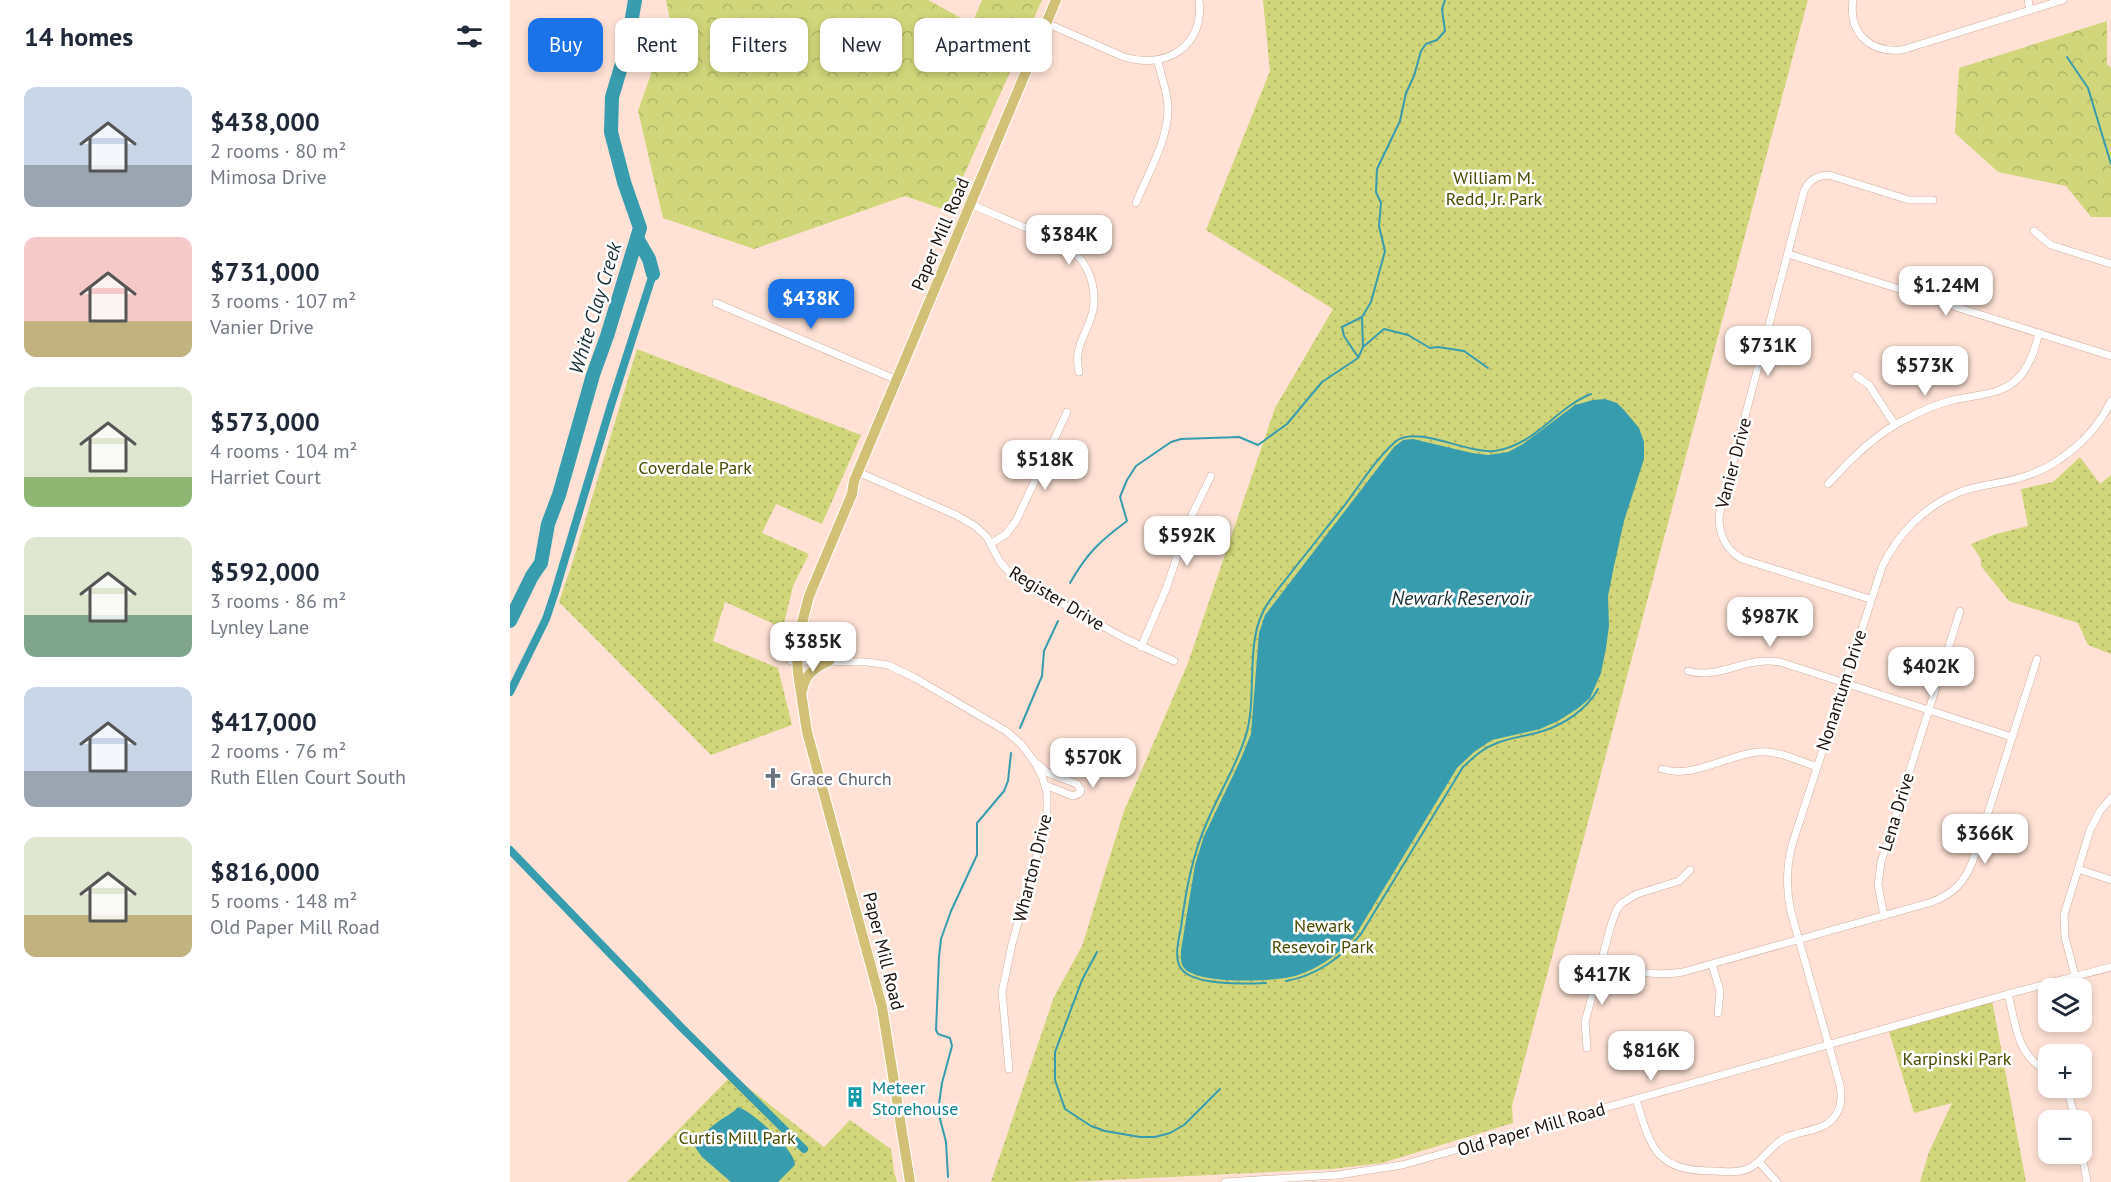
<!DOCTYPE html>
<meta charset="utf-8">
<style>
:root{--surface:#fff;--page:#f6f6f7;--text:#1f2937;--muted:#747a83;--accent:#1a73e8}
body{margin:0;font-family:"PT Sans",sans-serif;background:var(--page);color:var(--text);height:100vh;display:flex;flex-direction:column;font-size:22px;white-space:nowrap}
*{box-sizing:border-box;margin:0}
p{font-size:20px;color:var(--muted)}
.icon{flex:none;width:33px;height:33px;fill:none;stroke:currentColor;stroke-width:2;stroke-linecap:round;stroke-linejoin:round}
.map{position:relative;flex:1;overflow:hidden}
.drawer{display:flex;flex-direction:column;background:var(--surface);width:510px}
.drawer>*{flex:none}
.top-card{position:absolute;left:18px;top:18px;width:570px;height:54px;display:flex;gap:12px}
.tools{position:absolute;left:1528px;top:978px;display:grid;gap:12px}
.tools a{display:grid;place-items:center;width:54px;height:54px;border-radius:12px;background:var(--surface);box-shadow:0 3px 9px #0003;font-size:30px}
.price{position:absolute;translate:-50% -51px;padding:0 14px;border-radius:12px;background:#fff;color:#222;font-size:20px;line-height:39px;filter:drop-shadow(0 2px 3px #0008)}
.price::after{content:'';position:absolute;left:50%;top:36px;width:18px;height:14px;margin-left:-9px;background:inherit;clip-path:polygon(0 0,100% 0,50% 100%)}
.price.selected{background:var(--accent);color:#fff}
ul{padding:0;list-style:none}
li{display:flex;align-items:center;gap:18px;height:150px;padding:0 24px}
li span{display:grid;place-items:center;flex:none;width:168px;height:120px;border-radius:12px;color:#555}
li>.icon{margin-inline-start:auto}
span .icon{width:72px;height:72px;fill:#fffc;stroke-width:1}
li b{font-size:26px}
h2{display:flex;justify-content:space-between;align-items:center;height:72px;padding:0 24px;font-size:26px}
.pill{padding:0 21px;border-radius:12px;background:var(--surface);box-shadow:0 3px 9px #0003;font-size:21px;line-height:54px}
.pill.selected{background:var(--accent);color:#fff}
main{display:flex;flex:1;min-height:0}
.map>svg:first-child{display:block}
.forest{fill:url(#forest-crowns)}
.park{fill:url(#park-dots)}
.water{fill:#389caf}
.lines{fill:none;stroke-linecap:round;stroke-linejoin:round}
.stream{stroke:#389caf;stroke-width:2}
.canal{stroke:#389caf;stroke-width:8}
.river{stroke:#389caf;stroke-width:14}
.street-casing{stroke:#d0ae9f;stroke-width:8}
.primary-casing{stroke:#fff;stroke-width:12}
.street{stroke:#fff;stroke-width:7}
.primary{stroke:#d2c077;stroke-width:10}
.labels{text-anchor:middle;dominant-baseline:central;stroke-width:5;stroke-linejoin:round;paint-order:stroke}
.park-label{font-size:18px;fill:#494b00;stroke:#fff}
.street-label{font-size:18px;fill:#1d110c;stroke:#fff}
.worship-label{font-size:18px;fill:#5b616d;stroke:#fff;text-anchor:start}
.culture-label{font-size:18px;fill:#0d838f;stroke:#fff;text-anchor:start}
.water-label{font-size:20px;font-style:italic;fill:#182e33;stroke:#fff}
</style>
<main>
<section class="drawer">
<h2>14 homes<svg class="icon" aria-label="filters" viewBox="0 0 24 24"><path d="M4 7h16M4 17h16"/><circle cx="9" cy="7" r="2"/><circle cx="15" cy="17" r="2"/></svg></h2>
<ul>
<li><span style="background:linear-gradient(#c9d6e8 65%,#9aa5b1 0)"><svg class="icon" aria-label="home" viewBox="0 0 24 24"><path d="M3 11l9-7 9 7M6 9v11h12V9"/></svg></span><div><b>$438,000</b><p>2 rooms · 80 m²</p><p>Mimosa Drive</p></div></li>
<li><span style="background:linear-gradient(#f6c9c9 70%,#c2b280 0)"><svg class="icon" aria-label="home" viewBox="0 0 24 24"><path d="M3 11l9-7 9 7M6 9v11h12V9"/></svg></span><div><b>$731,000</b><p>3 rooms · 107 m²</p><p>Vanier Drive</p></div></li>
<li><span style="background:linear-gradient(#dfe7d0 75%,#8fb573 0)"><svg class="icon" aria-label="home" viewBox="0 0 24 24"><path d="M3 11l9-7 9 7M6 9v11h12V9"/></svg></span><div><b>$573,000</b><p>4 rooms · 104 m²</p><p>Harriet Court</p></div></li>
<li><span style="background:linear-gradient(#dfe7d0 65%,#7fa58c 0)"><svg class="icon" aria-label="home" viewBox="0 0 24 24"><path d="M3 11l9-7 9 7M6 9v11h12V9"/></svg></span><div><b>$592,000</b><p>3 rooms · 86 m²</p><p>Lynley Lane</p></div></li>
<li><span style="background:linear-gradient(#c9d6e8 70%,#9aa5b1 0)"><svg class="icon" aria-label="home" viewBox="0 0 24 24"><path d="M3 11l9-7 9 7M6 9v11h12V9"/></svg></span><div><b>$417,000</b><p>2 rooms · 76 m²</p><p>Ruth Ellen Court South</p></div></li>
<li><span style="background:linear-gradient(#dfe7d0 65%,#c2b280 0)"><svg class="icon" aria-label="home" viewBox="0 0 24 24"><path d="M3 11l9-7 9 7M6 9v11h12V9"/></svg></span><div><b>$816,000</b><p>5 rooms · 148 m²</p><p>Old Paper Mill Road</p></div></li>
</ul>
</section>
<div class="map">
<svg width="1601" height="1182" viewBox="0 0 1601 1182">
<defs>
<pattern id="forest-crowns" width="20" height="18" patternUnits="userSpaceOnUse" patternTransform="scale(1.5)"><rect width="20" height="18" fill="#d0d679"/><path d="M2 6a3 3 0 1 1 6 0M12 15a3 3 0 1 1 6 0" fill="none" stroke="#b2b767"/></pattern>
<pattern id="park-dots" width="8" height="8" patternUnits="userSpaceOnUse" patternTransform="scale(1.5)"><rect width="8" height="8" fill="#d0d679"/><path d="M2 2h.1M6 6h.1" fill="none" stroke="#b2b767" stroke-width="1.8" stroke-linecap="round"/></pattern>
</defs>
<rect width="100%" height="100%" fill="#ffe2d5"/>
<!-- forest -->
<g class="forest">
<path d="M156 0H418L462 24 472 0H532L438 211 395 196 244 249 153 218 128 111 160 20Z"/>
<path d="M1597 21V64L1601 68V217H1581L1556 186 1488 172 1445 133 1449 68Z"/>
</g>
<!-- park -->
<g class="park">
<path d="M753 0H1298L1002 1106 1003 1123 872 1163 822 1169 558 1182H481L544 997 572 946 614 811 678 663 765 408 823 309 696 230 760 71Z"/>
<path d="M127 349 351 435 312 524 266 504 252 533 299 554 283 586 273 628 215 602 203 641 268 668 282 725 201 755 49 602 62 564Z"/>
<path d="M1570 457 1590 484 1601 475V654L1578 645 1568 623 1499 601 1471 566V559L1461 544 1486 534 1518 526 1511 489 1543 482Z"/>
<path d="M1482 1000 1516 1182H1410L1419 1152 1442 1103 1404 1113 1379 1032Z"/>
<path d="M222 1075 314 1147 340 1120 381 1149 384 1172 387 1182H117Z"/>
</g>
<!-- water -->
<g class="water">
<path d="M1095 399 1107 403 1114 410 1129 428 1134 442V459L1114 521 1104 566 1098 596 1099 626 1096 648 1091 673 1080 698 1067 709 1048 721 1030 729 982 740 964 752 947 768 845 936C830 953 810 968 788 975 768 982 688 985 674 968 670 963 671 956 671 950L685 865 694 836 730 761 741 734 749 633 755 615 884 447 893 440 903 439 962 453 978 455 998 452 1013 444 1065 405 1083 400Z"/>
<path d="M228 1107C243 1112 285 1150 285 1165L268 1182H221L192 1157 183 1144C192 1137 199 1128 209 1121 216 1116 222 1114 228 1107Z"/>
</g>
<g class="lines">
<!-- stream -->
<g class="stream">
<path d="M1557 57 1578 88 1601 164"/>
<path d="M853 347 874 329 898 335 920 348 928 347 954 351 978 368"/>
<path d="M848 357 834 336 832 327 852 317"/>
<path d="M560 583C577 553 590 541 617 521L610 497 617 480 626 466 661 442 671 439 729 437 748 445 777 424 812 382 848 358 853 347 852 317 861 302 875 251 869 226 871 203 866 192 867 169 890 121 896 93 904 76 911 51 916 44 927 40 935 31 932 9 935 0"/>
<path d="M510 728 532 676 534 651 548 621"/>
<path d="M587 952 572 980 545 1052V1080L555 1109 581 1126 595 1131 630 1137H645L660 1133 674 1125 710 1089"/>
<path d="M776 981C806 976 832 957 851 934L953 767C964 757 973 748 987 743 1002 737 1018 736 1033 731 1055 724 1077 709 1088 689"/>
<path d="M756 983C736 984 681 986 670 967 664 955 669 939 671 927 676 890 682 856 697 822 709 793 727 765 736 735 747 699 736 648 752 614 759 598 773 584 783 570 800 549 817 527 834 506 850 485 865 460 885 442 905 424 957 454 985 451 1024 446 1047 407 1081 394"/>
<path d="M438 1177 436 1142 428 1111 432 1083 442 1046 440 1038 428 1034 426 1030 429 957 431 939 441 911 467 855V823L494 791 498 781 501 753"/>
</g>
<!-- canal -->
<g class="canal">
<path d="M0 692 36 619 45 592 101 405 143 274"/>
<path d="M0 850 172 1028 294 1149"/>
</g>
<!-- river -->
<g class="river">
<path d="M127 238 139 259 143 274"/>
<path d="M0 621 22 576 31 563 38 524 49 495 83 375 97 336 130 228 114 182 101 132 102 97 117 47 125 0"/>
</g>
<!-- street casing -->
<g class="street-casing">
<g id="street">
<path d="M1343 0C1338 32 1359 53 1392 50L1553 0"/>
<path d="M1518 0 1520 10"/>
<path d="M536 23 614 57C656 70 695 46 689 0"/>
<path d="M626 203C638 173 659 139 658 106 657 91 651 76 648 61"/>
<path d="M461 204C485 216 558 242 572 261 582 275 586 293 583 310 578 334 563 345 569 372"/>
<path d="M1524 231 1541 245 1601 264"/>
<path d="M1278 254 1601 356"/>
<path d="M206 303 387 380"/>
<path d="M1346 376 1359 385 1385 425"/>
<path d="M348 472 446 515 465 526 477 537 490 562 503 576 614 638 664 661"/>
<path d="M1318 484C1342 458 1367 432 1400 417 1413 410 1428 404 1443 400 1467 394 1494 396 1511 375 1521 363 1525 348 1529 333"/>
<path d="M482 543 496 534 506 521 557 412"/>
<path d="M1360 599 1232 559C1215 549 1209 535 1209 516L1294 191C1299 180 1306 176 1319 175L1399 200H1423"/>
<path d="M631 647 656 589 680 519 701 476"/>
<path d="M281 661 358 662 378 665 405 678 496 731 511 744 524 761 532 776 537 793V820L502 944 492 992 499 1069"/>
<path d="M1178 671C1209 680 1235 656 1270 662L1502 737"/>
<path d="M528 764 538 773 567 784 571 790 570 793 563 796 535 785"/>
<path d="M1152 769C1184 779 1216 755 1248 752 1267 750 1289 761 1307 767"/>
<path d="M1568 869 1601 880"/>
<path d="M1374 916 1368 885 1371 862 1450 611"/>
<path d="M1091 963C1119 971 1144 977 1173 972L1422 902C1442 894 1454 883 1462 863L1527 659"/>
<path d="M1202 964 1210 991 1208 1013"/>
<path d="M1565 976 1555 937 1554 915 1580 830 1590 811 1601 798"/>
<path d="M1498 994C1507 1029 1506 1054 1539 1073"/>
<path d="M1077 1048 1075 1022 1101 925 1107 909 1112 903 1127 894 1169 881 1180 870"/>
<path d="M1555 1088 1560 1099 1565 1120"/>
<path d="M1126 1099C1141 1149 1146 1171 1204 1171 1216 1172 1229 1173 1240 1168 1254 1160 1261 1145 1275 1138 1291 1130 1314 1132 1325 1116 1332 1107 1332 1096 1330 1085L1281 912C1276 889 1276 868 1282 845L1372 567C1388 533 1415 506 1450 492 1470 484 1492 484 1513 477 1549 466 1585 436 1601 401"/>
<path d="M1572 1154 1577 1182"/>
<path d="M1249 1162 1267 1182"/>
<path d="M715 1182 828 1175 892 1165 1498 994 1601 967"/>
</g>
</g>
<!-- primary casing -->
<g class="primary-casing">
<g id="primary">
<path d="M290 635 302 652 319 661"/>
<path d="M292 691C295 674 304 668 319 661"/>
<path d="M400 1182 372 1007 297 732 288 673 287 656 291 627 299 596 342 494 344 481 546 0"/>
</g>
</g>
<!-- street -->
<use href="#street" class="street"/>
<!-- primary -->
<use href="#primary" class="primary"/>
</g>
<!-- icons -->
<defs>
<g id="church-bare" transform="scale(1.62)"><path d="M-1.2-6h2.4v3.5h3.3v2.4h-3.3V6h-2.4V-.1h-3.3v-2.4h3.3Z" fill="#6b7280" stroke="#fff" stroke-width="2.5" paint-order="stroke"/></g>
<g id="building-bare" transform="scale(1.62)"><path d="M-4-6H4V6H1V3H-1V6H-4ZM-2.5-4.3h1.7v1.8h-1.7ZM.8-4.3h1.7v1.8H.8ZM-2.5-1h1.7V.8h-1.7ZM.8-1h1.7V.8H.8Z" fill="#0f9aa8" stroke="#fff" stroke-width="2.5" paint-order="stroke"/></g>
</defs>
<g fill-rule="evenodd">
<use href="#church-bare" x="263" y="778"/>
<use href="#building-bare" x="345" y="1097"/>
</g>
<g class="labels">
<!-- park labels -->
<g class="park-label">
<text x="984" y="177">William M.<tspan x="984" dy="21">Redd, Jr. Park</tspan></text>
<text x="185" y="467">Coverdale Park</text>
<text x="813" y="925">Newark<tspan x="813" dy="21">Resevoir Park</tspan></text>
<text x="1447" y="1058">Karpinski Park</text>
<text x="227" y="1137">Curtis Mill Park</text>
</g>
<!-- street labels -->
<g class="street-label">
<text transform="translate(430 234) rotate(-67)">Paper Mill Road</text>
<text transform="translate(1223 463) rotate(-75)">Vanier Drive</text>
<text transform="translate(547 598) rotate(31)">Register Drive</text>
<text transform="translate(1331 690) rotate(-72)">Nonantum Drive</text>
<text transform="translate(1386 812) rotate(-73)">Lena Drive</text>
<text transform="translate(522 868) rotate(-76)">Wharton Drive</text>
<text transform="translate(374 951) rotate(76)">Paper Mill Road</text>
<text transform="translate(1021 1129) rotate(-16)">Old Paper Mill Road</text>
</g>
<!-- worship labels -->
<g class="worship-label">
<text x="280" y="778">Grace Church</text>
</g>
<!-- culture labels -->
<g class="culture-label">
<text x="362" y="1087">Meteer<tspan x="362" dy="21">Storehouse</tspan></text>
</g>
<!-- water labels -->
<g class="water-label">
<text transform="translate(85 308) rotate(-73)">White Clay Creek</text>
<text x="951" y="598">Newark Reservoir</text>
</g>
</g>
</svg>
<div class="tools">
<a><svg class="icon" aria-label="layers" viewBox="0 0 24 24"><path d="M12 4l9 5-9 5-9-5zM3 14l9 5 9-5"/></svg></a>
<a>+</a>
<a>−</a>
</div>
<b class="price" style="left:559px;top:266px">$384K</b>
<b class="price" style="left:1436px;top:317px">$1.24M</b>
<b class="price selected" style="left:301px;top:330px">$438K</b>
<b class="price" style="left:1258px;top:377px">$731K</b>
<b class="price" style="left:1415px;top:397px">$573K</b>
<b class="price" style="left:535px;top:491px">$518K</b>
<b class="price" style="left:677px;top:567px">$592K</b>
<b class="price" style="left:1260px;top:648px">$987K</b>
<b class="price" style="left:303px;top:673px">$385K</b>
<b class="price" style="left:1421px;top:698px">$402K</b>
<b class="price" style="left:583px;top:789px">$570K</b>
<b class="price" style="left:1475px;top:865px">$366K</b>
<b class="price" style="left:1092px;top:1006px">$417K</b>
<b class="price" style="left:1141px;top:1082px">$816K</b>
<div class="top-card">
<a class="pill selected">Buy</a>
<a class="pill">Rent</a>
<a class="pill">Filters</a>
<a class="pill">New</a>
<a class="pill">Apartment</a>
</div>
</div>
</main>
